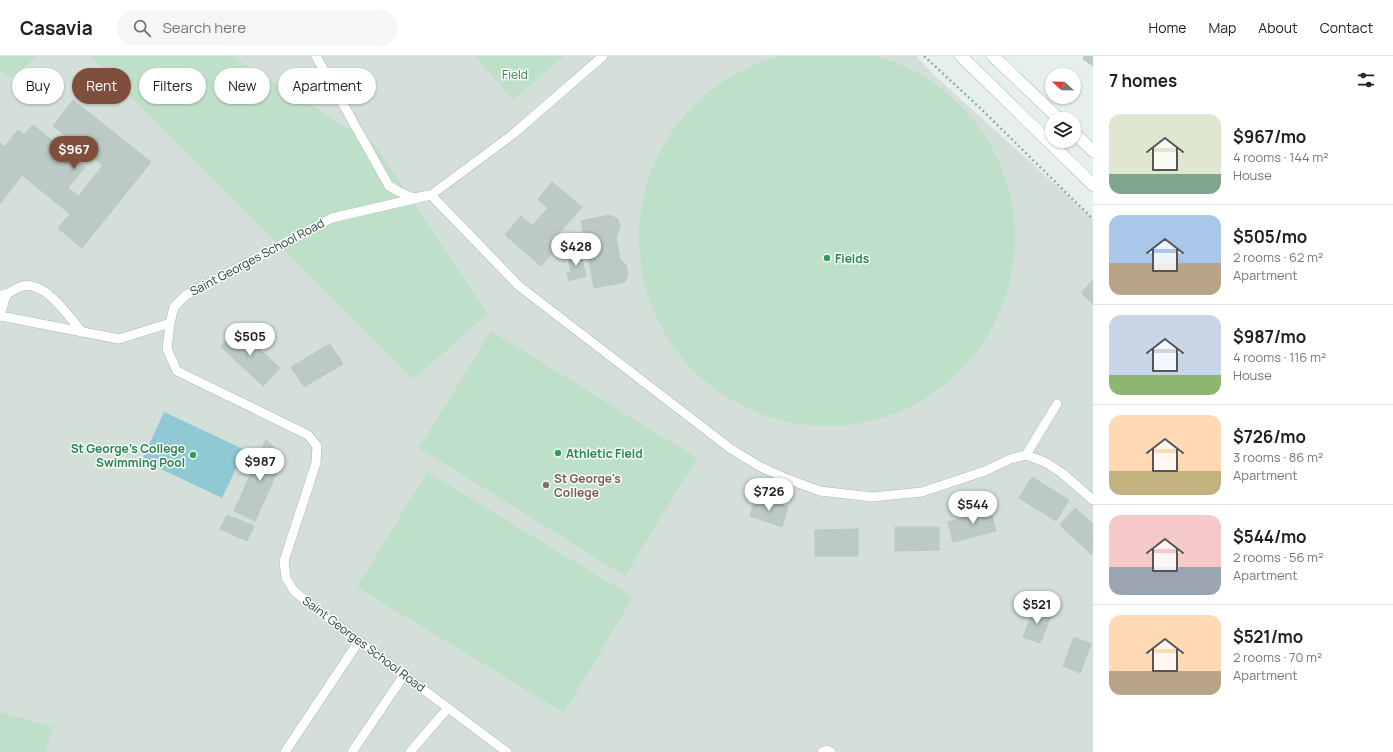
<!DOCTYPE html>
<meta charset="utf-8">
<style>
:root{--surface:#fff;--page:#f6f6f6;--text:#222;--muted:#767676;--line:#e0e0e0;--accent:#804e3d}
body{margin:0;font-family:Manrope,sans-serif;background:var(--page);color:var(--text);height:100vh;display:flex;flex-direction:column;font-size:15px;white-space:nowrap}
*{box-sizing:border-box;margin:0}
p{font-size:13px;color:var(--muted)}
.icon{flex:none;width:22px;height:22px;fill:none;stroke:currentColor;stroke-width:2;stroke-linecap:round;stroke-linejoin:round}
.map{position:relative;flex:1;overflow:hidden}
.panel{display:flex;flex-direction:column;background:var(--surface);width:300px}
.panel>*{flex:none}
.hud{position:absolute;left:12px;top:12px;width:380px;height:36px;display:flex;gap:8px}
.needle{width:26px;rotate:292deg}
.buttons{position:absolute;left:1045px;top:12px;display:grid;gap:8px}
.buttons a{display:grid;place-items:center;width:36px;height:36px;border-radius:50%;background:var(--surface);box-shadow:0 1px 3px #0004;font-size:20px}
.price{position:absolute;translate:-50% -34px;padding:0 9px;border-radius:14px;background:#fff;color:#222;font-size:13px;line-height:26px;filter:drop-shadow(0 1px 2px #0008)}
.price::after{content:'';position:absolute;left:50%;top:24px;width:12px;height:9px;margin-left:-6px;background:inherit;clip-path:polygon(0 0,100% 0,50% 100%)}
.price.on{background:var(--accent);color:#fff}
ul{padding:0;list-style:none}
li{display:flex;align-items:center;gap:12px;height:100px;padding:0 16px}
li+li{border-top:1px solid var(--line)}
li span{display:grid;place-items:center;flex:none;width:112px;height:80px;border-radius:12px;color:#555}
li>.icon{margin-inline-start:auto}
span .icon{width:48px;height:48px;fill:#fffc;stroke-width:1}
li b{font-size:17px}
h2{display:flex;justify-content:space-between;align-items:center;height:48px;padding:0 16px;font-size:17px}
.pill{padding:0 14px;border-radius:18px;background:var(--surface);box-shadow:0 1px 3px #0004;font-size:14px;line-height:36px}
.pill.on{background:var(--accent);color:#fff}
header{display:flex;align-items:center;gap:24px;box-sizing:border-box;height:56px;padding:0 20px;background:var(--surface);border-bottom:1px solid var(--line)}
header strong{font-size:19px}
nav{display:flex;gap:22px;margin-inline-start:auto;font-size:14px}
.search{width:280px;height:36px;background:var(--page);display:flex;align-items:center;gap:10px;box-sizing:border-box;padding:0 14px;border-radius:22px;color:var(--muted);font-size:15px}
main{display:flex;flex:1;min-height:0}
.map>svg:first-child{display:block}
.built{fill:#d4dfda}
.green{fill:#bfe0c8}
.water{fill:#8ec9d4}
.building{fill:#bbcac4;stroke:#b8c9c2}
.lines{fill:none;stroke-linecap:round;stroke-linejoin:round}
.lane-casing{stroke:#a8b8b2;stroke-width:10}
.secondary-casing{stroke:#a4bbb3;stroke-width:13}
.path{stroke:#86b3a5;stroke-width:2.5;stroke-dasharray:2 3;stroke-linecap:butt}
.lane{stroke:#fff;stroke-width:9}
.secondary{stroke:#fff;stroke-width:12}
.leisure-dot{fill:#2e9e5b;stroke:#f7fbf9;stroke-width:1.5}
.education-dot{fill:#8d6e63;stroke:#f7fbf9;stroke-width:1.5}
.labels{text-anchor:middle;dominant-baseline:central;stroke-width:3;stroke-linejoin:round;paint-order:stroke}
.park-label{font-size:12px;fill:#2d7a4b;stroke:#f7fbf9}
.street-label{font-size:12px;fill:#24423a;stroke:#f7fbf9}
.leisure-label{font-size:12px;font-weight:bold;fill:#27864d;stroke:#f7fbf9;text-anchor:start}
.education-label{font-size:12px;font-weight:bold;fill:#785e54;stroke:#f7fbf9;text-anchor:start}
</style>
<header>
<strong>Casavia</strong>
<div class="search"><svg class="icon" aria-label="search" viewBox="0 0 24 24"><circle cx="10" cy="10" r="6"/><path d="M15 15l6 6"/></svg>Search here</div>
<nav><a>Home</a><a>Map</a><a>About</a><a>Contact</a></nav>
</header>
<main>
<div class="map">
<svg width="1093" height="696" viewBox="0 0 1093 696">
<rect width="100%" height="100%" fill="#e6efeb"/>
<!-- built -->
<path class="built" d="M0 0H916L935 20 1093 163V696H0Z"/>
<!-- green -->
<g class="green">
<circle cx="827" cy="182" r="188"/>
<path d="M0 0H37L12 22 0 14Z"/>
<path d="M90 0H232L376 90 488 258 413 323Z"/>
<path d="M475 0H564L513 44Z"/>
<path d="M491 275 697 402 625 520 419 392Z"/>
<path d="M427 416 633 541 564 657 357 531Z"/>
<path d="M0 656 53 671 45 696H0Z"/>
</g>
<!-- water -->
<path class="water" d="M164 356 245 394 222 442 142 404Z"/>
<!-- building -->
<g class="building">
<path d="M1084 0H1093V10L1083 3Z"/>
<path d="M73 44 151 106 82 192 58 172 70 158 22 119 0 148V87L4 91 18 74 24 79 33 69 85 111 68 132 79 140 103 109 53 70Z"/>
<path d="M552 126 582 151 556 181 561 186 541 210 505 179 521 160 532 170 548 152 538 143Z"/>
<path d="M609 159 618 163 620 170 616 181 620 203 626 209 628 217 625 226 594 232 581 165Z"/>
<path d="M580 196 586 220 569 225 567 217 571 216 567 199Z"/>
<path d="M1093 224V248L1081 237Z"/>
<path d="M237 272 280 312 263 330 221 291Z"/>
<path d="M330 288 343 308 304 331 291 311Z"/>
<path d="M266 384 284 401 255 465 234 455Z"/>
<path d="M1032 421 1069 444 1056 465 1019 442Z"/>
<path d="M756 440 788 451 782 471 750 460Z"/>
<path d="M989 448 996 475 953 486 948 466 977 459 975 452Z"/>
<path d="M1075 452 1093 468 1092 499 1060 469Z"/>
<path d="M227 459 254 470 247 485 220 473Z"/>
<path d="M895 471H939V494L895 495Z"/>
<path d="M858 473V500H815V474Z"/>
<path d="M1035 551 1052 558 1040 587 1023 581Z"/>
<path d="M1074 581 1091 588 1080 617 1063 610Z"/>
</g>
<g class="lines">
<!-- lane casing -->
<g class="lane-casing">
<g id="lane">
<path d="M316 0 389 130 398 135 413 142 431 139 519 230 731 393 759 410 785 422 820 435 872 441 922 436 985 415 1010 403 1026 399 1045 406 1062 417 1093 444"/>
<path d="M0 239C10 239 14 232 23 230 46 225 69 261 82 276"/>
<path d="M0 260 119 283 170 267"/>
<path d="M0 260 6 239"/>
<path d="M1026 399 1057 348"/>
<path d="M285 696 359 585"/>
<path d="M352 696 404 619"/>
<path d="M410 696 448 652"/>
<path d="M507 696 317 554 294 535 286 522 284 505 316 407 317 390 308 379 177 315 167 293 170 267 174 251 186 239 332 162 431 139 512 79 603 0"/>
<path d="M822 696 827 694 831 696"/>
</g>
</g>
<!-- secondary casing -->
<g class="secondary-casing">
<g id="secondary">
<path d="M961 0 1093 129"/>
<path d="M993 0 1059 63"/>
<path d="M1074 77 1093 95"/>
</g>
</g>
<!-- path -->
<path class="path" d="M924 0 979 51 1093 163"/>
<!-- lane -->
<use href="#lane" class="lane"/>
<!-- secondary -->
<use href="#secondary" class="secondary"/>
</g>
<!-- markers -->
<g class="leisure-dot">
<circle cx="827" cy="202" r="4"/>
<circle cx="558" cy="397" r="4"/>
<circle cx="193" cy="399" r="4"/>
</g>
<circle class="education-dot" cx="546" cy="429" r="4"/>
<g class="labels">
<!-- park labels -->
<g class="park-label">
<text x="515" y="18">Field</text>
</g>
<!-- street labels -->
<g class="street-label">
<text transform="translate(257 201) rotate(-28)">Saint Georges School Road</text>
<text transform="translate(364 588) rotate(37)">Saint Georges School Road</text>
</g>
<!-- leisure labels -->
<g class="leisure-label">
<text x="835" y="202">Fields</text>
<text x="185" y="392" text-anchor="end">St George's College<tspan x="185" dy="14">Swimming Pool</tspan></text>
<text x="566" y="397">Athletic Field</text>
</g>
<!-- education labels -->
<g class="education-label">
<text x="554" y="422">St George's<tspan x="554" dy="14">College</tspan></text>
</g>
</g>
</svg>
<div class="buttons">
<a><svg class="needle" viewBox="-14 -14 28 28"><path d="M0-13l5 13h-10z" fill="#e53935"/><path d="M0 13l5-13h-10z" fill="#767676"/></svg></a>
<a><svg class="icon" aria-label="layers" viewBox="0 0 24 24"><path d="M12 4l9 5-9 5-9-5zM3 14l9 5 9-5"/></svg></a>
</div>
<b class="price on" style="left:74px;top:114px">$967</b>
<b class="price" style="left:576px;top:211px">$428</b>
<b class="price" style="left:250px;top:301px">$505</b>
<b class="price" style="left:260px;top:426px">$987</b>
<b class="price" style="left:769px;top:456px">$726</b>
<b class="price" style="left:973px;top:469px">$544</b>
<b class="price" style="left:1037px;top:569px">$521</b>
<div class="hud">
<a class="pill">Buy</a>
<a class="pill on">Rent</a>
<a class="pill">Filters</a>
<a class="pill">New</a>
<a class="pill">Apartment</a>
</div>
</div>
<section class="panel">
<h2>7 homes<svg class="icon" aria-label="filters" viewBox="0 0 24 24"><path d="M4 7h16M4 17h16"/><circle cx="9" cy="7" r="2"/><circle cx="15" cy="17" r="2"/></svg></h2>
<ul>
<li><span style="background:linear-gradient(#dfe7d0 75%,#7fa58c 0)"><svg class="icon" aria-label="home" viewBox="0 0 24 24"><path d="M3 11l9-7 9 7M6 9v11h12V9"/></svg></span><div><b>$967/mo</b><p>4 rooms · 144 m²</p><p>House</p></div></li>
<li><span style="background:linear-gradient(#a9c7e8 60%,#b9a48a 0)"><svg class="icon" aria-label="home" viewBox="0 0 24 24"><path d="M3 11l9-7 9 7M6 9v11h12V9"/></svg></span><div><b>$505/mo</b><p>2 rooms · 62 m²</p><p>Apartment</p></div></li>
<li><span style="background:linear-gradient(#c9d6e8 75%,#8fb573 0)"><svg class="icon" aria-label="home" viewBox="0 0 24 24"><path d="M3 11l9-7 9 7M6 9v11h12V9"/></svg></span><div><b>$987/mo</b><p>4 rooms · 116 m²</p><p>House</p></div></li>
<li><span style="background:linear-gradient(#ffd9b3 70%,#c2b280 0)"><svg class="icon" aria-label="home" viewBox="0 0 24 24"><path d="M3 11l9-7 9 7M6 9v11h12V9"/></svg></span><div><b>$726/mo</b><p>3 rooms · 86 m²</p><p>Apartment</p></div></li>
<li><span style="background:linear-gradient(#f6c9c9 65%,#9aa5b1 0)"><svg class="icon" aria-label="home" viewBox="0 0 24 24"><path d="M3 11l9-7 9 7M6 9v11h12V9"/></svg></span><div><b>$544/mo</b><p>2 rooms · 56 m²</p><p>Apartment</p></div></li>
<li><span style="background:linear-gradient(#ffd9b3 70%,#b9a48a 0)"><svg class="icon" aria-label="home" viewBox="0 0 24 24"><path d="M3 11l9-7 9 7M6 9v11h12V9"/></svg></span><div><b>$521/mo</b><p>2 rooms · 70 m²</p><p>Apartment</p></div></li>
</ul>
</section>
</main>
